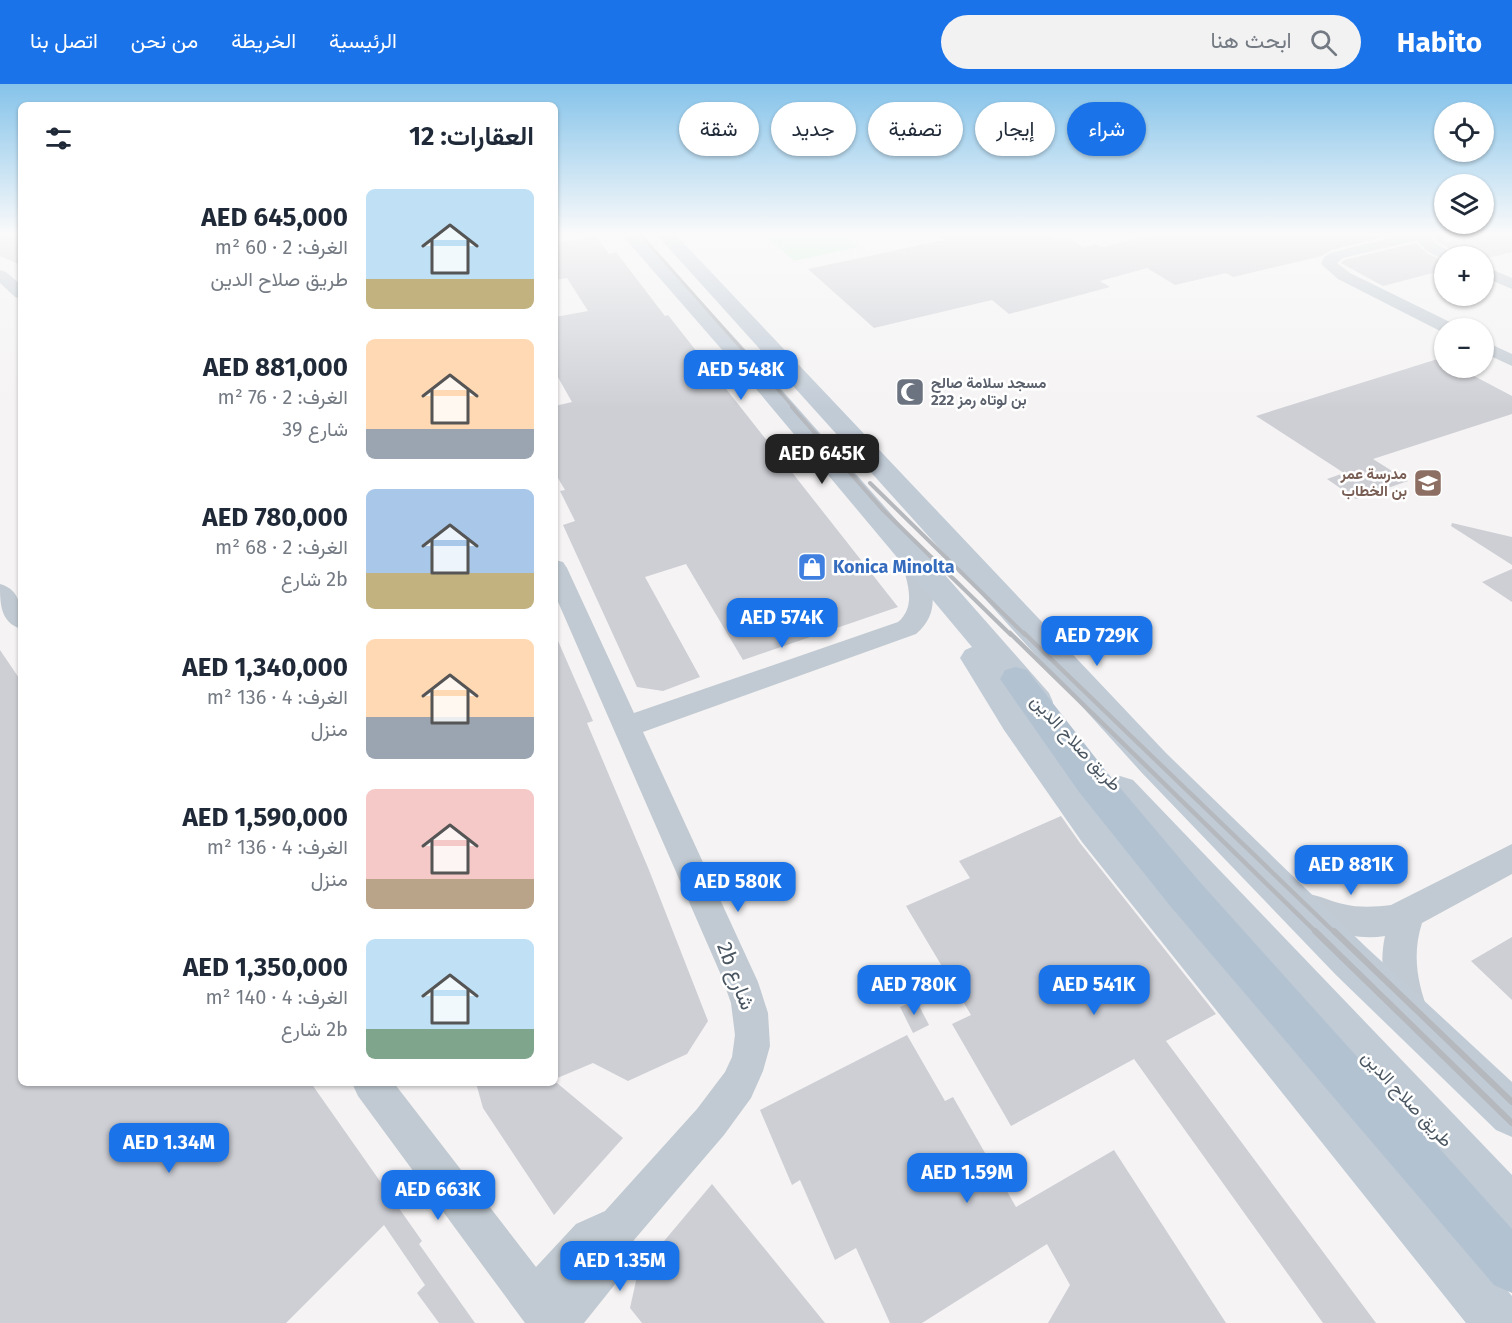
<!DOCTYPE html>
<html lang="ar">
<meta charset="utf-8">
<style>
:root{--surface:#fff;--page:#f2f2f3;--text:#1f2937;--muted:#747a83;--accent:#1a73e8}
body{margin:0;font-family:"Fira Sans",Vazirmatn,sans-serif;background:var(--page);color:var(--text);direction:rtl;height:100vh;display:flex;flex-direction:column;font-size:22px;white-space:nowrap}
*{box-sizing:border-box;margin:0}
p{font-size:20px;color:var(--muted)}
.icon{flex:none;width:33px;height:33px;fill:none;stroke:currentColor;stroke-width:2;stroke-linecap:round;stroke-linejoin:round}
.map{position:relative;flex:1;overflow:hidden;direction:ltr}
.drawer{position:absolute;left:18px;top:18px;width:540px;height:984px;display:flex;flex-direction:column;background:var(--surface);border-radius:9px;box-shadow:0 2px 4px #0004;direction:rtl}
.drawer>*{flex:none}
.banner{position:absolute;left:576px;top:18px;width:570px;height:54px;direction:rtl;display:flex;gap:12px}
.controls{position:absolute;left:1434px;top:18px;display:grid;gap:12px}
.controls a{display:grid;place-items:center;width:60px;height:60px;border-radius:50%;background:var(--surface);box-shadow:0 2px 4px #0004;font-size:30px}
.price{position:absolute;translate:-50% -51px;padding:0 14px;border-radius:12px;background:var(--accent);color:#fff;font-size:20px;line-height:39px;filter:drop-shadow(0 2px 3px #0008)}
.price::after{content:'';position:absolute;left:50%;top:36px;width:18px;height:14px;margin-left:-9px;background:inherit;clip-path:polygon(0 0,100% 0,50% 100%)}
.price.on{background:#222;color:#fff}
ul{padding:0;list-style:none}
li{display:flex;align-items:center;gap:18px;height:150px;padding:0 24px}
li span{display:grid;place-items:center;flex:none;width:168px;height:120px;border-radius:9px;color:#555}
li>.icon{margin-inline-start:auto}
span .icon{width:72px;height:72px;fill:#fffc;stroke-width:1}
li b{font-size:26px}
h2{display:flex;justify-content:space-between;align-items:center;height:72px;padding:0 24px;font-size:26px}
.tag{padding:0 21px;border-radius:27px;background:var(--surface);box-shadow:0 2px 4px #0004;font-size:21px;line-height:54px}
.tag.on{background:var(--accent);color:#fff}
header{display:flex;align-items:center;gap:36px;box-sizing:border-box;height:84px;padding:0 30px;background:var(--accent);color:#fff}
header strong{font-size:28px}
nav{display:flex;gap:33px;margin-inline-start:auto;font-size:21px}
.search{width:420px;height:54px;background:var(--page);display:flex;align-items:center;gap:15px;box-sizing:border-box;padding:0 21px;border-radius:33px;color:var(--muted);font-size:22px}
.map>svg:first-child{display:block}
.green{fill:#c3f1d5}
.building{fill:#cdcfd5}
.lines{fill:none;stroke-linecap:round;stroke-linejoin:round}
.minor{fill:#c1cad2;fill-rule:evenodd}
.secondary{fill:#c1cbd6;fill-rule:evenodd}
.primary{fill:#b3c2d1;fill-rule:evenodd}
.rail-far3{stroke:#b5b8bd;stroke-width:3}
.rail-far2{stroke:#b5b8bd;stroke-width:4}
.rail-far1{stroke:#b5b8bd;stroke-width:4.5}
.rail{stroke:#b5b8bd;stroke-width:6}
.labels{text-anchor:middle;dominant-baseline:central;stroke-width:5;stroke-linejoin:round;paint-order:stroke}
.far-worship-label{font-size:15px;font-weight:bold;fill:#5b616d;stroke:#fff;text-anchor:start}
.far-education-label{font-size:15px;font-weight:bold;fill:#785e54;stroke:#fff;text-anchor:end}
.shop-label{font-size:18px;font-weight:bold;fill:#366cbe;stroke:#fff;text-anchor:start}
.street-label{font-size:18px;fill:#4a5661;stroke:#fff}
.near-street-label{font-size:21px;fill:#4a5661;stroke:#fff}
</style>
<header>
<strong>Habito</strong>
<div class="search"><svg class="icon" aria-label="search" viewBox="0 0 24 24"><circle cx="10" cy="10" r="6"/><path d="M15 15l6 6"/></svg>ابحث هنا</div>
<nav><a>الرئيسية</a><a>الخريطة</a><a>من نحن</a><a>اتصل بنا</a></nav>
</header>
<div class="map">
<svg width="1512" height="1239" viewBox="0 0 1512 1239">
<rect width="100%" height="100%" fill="#f5f3f3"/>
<!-- green -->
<path class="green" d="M764 151H844L859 163 794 177Z"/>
<!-- building -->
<g class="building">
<path d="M0 151H21V181L0 172Z"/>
<path d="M938 151H1050L1058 156 1068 154 1083 163 1095 160 1102 163 1155 151H1392L1332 166 1322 172 1233 193 1226 189 1175 201 1147 184 1100 197 1110 203 1009 230 992 216 874 244 808 185 944 156Z"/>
<path d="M1433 151H1443L1444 159 1474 151H1512V168L1484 175V172H1461L1437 157Z"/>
<path d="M596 152 609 170 616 168 665 232 668 231 898 523 743 576 686 480 645 493 700 593 663 607 637 603 563 441 575 437 560 407 565 406 555 389V322L572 318 555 288V233L588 227 567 194 555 196V159Z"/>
<path d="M1416 159 1428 170 1444 177V186L1383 202 1341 179 1344 176Z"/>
<path d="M1444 273V284H1459L1512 312V330L1373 375 1408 397 1356 415 1327 395 1344 389 1256 332Z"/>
<path d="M1452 439 1512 453V481L1451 442Z"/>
<path d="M1512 485V518L1482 498Z"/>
<path d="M555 550 593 637 587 639 649 786 708 937 687 970 628 997 593 979 555 995Z"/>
<path d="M0 566 21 597V999H311L422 1157 419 1160 475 1239H439L417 1209 425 1201 384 1141 286 1239H0Z"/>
<path d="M1061 732 1080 759 1216 930 1166 957 1376 1239H1323L1134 975 1011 1042 952 940 971 931 906 822 970 794 959 777Z"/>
<path d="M1512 853V916L1471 877Z"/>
<path d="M916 916 929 941 913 949 900 923Z"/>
<path d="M907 951 945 1017 953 1013 1016 1123 1114 1066 1226 1239H1048L1070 1201 1047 1160 922 1239H890L856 1164 835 1176 800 1096 792 1101 760 1026Z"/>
<path d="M476 999H557L623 1054 554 1131 483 1024Z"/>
<path d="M712 1100 825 1239H642L630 1224 638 1188Z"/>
</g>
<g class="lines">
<!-- minor -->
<g class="minor">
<path d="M1402 151H1430L1435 159 1459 172H1444V175C1433 171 1424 167 1417 156L1343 174 1337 179 1350 189 1454 240 1456 244H1444V248H1442L1338 195 1321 180 1324 173 1333 168Z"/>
<path d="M1484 182 1512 194V205L1484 193Z"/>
<path d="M0 186 6 188 21 201V215L15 213 0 199Z"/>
<path d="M1484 257 1512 270V282L1484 269Z"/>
<path d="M912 465 920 468 924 473C932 502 942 528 916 550L643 648 758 898 768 929 770 962 763 987 751 1014 724 1051 634 1156 616 1199 584 1239H525L358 1012 352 999H394L536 1183 576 1140 605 1127 697 1025 725 988 732 973 735 951 731 919 721 891 555 511V476L563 478 567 484 634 629 898 538C918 521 906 495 900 473L904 468Z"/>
<path d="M0 500C22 506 21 526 21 545 0 538 0 519 0 500Z"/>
<path d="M1512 760V790L1422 839C1412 870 1417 899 1429 929L1423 941 1411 947 1399 941C1386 912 1378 884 1385 852 1353 857 1322 845 1292 834L1287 823 1292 812C1309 805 1325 816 1343 820 1359 824 1375 823 1391 821Z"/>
</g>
<!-- secondary -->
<g class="secondary">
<path d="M622 151H641L773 296 1049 609 1053 618 1049 627 1037 631 1028 628 1108 736 1512 1212V1239H1466L1082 758 1004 646 965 582 960 574 965 566 972 563 757 306Z"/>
<path d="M657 151H676L1166 669 1366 863 1512 998V1053L1496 1046 1336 891 1142 689Z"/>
<path d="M1120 692 1133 696 1512 1091V1152L1495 1144 1107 718 1102 707 1107 696Z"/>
</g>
<!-- primary -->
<path class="primary" d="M1016 583 1027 586 1105 686 1199 797 1512 1145V1209L1494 1201 1171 823 1079 708 1000 595 1005 586Z"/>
<!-- rail-far3 -->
<path class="rail-far3" d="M641 151 794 324"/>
<!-- rail-far2 -->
<g class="rail-far2">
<path d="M792 323 883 426 1011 551"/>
<path d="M870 399 1025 551"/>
</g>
<!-- rail-far1 -->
<g class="rail-far1">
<path d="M1010 549 1317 849"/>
<path d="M1024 549 1335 849"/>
</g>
<!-- rail -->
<g class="rail">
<path d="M1315 847 1512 1039"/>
<path d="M1334 847 1512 1018"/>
</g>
</g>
<!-- sky -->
<linearGradient id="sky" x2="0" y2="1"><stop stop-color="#85c3ea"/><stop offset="0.46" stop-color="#fafafa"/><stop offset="1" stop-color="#fafafa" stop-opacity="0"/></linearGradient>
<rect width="1512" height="325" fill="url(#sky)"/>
<!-- icons -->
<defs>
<g id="mosque-square" transform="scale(1.5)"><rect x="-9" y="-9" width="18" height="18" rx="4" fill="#6b7280" stroke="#fff"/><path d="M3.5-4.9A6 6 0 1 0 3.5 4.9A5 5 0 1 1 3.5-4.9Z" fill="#fff"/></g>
<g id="school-square" transform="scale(1.5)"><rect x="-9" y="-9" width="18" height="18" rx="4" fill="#8d6e63" stroke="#fff"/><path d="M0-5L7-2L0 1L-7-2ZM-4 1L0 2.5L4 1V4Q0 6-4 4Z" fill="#fff"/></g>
<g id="shop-square" transform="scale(1.5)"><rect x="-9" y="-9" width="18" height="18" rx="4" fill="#3f7fe0" stroke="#fff"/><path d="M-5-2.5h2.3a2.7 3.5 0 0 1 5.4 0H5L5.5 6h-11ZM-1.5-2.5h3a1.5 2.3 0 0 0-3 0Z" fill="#fff"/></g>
</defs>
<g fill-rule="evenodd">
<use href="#mosque-square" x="910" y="308"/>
<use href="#school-square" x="1428" y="399"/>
<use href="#shop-square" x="812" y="483"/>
</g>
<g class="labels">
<!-- far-worship labels -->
<g class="far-worship-label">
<text x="931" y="299">مسجد سلامة صالح<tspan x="931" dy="17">بن لوتاه رمز 222</tspan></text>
</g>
<!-- far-education labels -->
<g class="far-education-label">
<text x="1407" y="390">مدرسة عمر<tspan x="1407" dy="17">بن الخطاب</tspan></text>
</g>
<!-- shop labels -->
<g class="shop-label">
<text x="833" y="483">Konica Minolta</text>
</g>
<!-- street labels -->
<g class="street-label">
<text transform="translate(1076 659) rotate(47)">طريق صلاح الدين</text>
<text transform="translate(1407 1015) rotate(47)">طريق صلاح الدين</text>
</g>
<!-- near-street labels -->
<g class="near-street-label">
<text transform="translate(736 892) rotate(69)">2b شارع</text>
</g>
</g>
</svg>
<div class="controls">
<a><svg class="icon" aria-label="locate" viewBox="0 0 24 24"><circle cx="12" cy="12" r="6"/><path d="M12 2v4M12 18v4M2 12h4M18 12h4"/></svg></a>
<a><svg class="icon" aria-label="layers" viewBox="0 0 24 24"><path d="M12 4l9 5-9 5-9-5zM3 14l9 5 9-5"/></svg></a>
<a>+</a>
<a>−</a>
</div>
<b class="price" style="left:741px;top:317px">AED 548K</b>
<b class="price on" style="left:822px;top:401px">AED 645K</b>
<b class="price" style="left:782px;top:565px">AED 574K</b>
<b class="price" style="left:1097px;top:583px">AED 729K</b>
<b class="price" style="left:1351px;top:812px">AED 881K</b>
<b class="price" style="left:738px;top:829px">AED 580K</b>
<b class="price" style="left:914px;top:932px">AED 780K</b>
<b class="price" style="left:1094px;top:932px">AED 541K</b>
<b class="price" style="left:169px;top:1090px">AED 1.34M</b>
<b class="price" style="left:967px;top:1120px">AED 1.59M</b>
<b class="price" style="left:438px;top:1137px">AED 663K</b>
<b class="price" style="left:620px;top:1208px">AED 1.35M</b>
<div class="banner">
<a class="tag on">شراء</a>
<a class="tag">إيجار</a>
<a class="tag">تصفية</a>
<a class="tag">جديد</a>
<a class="tag">شقة</a>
</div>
<section class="drawer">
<h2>العقارات: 12<svg class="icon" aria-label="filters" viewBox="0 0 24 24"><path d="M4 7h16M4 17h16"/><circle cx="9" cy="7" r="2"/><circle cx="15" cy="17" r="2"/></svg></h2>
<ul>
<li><span style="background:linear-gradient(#bfe0f5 75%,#c2b280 0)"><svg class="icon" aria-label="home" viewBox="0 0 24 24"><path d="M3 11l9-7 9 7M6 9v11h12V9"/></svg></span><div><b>AED 645,000</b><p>الغرف: 2 · 60 m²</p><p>طريق صلاح الدين</p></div></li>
<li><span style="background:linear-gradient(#ffd9b3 75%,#9aa5b1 0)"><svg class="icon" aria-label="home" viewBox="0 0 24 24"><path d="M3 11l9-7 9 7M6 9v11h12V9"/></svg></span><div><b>AED 881,000</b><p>الغرف: 2 · 76 m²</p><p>شارع 39</p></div></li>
<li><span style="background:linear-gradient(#a9c7e8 70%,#c2b280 0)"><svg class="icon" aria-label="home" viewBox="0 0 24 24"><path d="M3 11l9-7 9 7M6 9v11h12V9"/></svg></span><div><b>AED 780,000</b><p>الغرف: 2 · 68 m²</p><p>2b شارع</p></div></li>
<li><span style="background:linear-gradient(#ffd9b3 65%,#9aa5b1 0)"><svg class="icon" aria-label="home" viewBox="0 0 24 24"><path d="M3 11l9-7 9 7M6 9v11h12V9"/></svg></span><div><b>AED 1,340,000</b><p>الغرف: 4 · 136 m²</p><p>منزل</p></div></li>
<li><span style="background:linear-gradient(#f6c9c9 75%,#b9a48a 0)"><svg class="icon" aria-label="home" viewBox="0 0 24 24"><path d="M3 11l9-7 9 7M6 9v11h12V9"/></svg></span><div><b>AED 1,590,000</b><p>الغرف: 4 · 136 m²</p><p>منزل</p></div></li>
<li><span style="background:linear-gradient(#bfe0f5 75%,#7fa58c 0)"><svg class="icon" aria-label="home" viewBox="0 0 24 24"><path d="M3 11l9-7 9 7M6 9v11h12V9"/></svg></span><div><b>AED 1,350,000</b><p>الغرف: 4 · 140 m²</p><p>2b شارع</p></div></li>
</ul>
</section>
</div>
